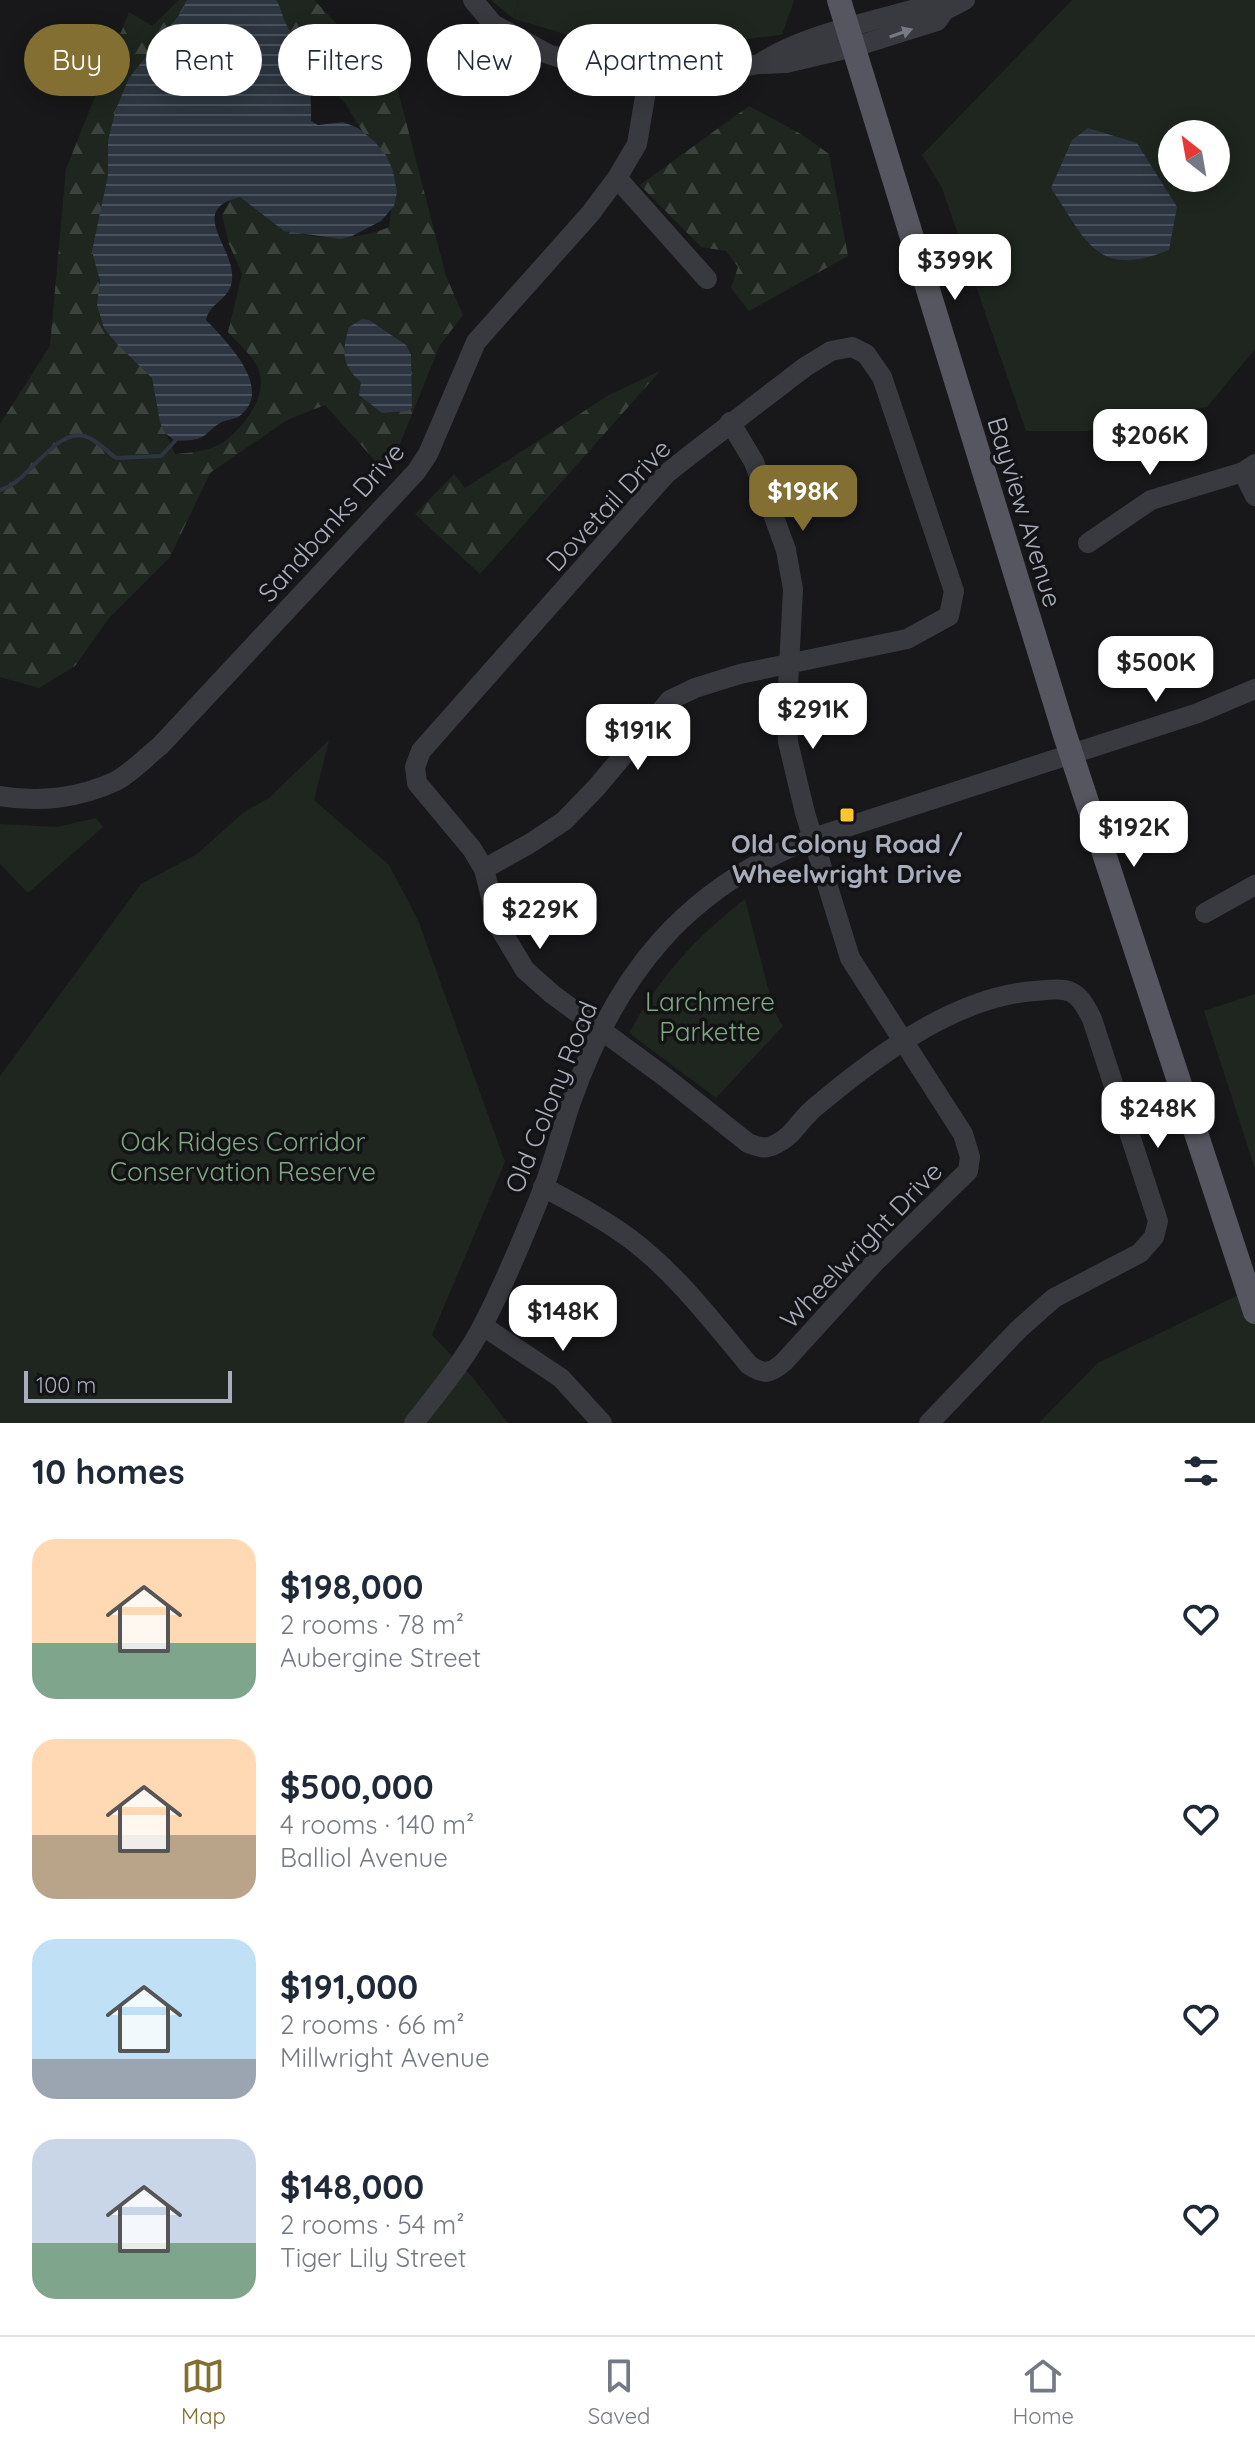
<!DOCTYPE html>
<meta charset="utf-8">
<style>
:root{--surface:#fff;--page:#f6f6f7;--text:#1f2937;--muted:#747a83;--line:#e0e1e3;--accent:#846f32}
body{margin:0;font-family:Quicksand,sans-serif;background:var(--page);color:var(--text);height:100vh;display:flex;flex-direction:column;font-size:30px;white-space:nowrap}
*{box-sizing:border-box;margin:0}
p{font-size:26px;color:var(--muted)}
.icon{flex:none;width:44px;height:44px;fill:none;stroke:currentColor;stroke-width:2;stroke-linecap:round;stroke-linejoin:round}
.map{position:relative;height:1423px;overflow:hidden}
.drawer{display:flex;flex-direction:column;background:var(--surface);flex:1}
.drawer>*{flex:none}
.banner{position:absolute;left:24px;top:24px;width:800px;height:72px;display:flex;gap:16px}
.needle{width:52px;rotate:329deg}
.controls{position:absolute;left:1158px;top:120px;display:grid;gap:16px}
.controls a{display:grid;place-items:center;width:72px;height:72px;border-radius:50%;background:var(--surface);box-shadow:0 4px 20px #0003;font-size:40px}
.scale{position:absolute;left:24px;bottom:20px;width:208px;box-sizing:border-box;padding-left:8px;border:4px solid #a9aebc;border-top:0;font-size:22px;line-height:28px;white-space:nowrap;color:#a9aebc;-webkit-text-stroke:6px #131316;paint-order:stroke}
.price{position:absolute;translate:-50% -68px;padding:0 18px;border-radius:16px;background:#fff;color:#222;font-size:26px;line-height:52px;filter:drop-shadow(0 2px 4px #0008)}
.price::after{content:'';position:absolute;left:50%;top:48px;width:24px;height:18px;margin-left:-12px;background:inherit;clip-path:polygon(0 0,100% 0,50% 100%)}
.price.on{background:var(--accent);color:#fff}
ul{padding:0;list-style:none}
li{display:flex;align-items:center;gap:24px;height:200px;padding:0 32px}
li span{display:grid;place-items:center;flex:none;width:224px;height:160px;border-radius:24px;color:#555}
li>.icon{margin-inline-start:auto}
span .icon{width:96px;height:96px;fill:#fffc;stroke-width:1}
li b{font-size:34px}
h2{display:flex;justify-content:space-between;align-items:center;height:96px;padding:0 32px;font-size:34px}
.chip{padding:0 28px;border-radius:36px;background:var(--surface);box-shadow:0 4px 20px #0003;font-size:28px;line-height:72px}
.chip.on{background:var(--accent);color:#fff}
.dock{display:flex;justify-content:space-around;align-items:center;height:112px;border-top:2px solid var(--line);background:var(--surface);font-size:22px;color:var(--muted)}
.dock a{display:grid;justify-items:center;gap:4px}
.dock .on{color:var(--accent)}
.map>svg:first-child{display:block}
.forest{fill:url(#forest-firs)}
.park{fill:#1e261f;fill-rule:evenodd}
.water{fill:url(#water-rules)}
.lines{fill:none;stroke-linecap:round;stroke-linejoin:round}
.stream{stroke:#2d3640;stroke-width:4}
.minor{stroke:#393a40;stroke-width:20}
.major{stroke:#55565f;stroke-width:24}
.oneway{fill:#777a84}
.poi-dot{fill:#ffc52c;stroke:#131316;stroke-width:3}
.labels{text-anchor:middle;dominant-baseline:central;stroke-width:7;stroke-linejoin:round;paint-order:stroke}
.street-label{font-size:26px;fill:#a9aebc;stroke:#131316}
.poi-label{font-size:26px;font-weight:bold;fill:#a9aebc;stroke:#131316}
.park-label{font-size:26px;fill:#7fa884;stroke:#131316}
</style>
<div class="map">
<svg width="1255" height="1423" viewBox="0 0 1255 1423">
<defs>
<pattern id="forest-firs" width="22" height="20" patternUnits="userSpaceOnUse" patternTransform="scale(2)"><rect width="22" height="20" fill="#1e261f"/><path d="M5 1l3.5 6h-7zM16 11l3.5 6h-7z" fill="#3c433e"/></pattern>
<pattern id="water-rules" width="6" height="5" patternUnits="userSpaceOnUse" patternTransform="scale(2)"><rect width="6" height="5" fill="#2d3640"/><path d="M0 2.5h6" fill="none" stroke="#49515a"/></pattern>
</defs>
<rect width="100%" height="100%" fill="#18181b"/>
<!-- forest -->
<g class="forest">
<path d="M179 0H200L201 7 161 34 118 145 94 246 105 316 151 363 165 431 175 454C189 453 211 451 224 442 245 426 271 393 257 366 251 354 237 342 228 332L242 274 229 244 222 215 232 197H253C258 203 263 211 268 217 295 243 358 242 389 227L393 198 370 144 345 103 320 77 270 0H314L397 87 446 276 463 315 440 345 397 451 379 465 325 405 287 420 210 473 170 557 109 618 75 666 39 688 0 677V424L50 346 66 169 129 12 152 26Z"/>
<path d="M491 0H518L514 19Z"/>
<path d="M749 106 801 134 829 154 848 256 749 311 731 288 738 267 726 251 701 247 640 185Z"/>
<path d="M660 371 480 574 415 514 454 474 465 488 609 395Z"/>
</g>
<!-- park -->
<g class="park">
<path d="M518 0H794V1L782 35 626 52 514 19Z"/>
<path d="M1072 0H1255V349L1207 407 1088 431H1026L942 188 922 155ZM1172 134H1216V178H1172Z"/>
<path d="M329 740 314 800 389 865 418 920 505 1162 432 1335 474 1379 508 1423H0V1076L141 884 197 854 244 812 269 798Z"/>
<path d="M96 818 103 827 28 893 0 864V824L57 827Z"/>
<path d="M745 899 774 1011 783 1026 716 1098 629 1033C662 974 692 941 745 899Z"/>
<path d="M1255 994V1169L1204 1011Z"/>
<path d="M1255 1287V1423H1039L1098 1363Z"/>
</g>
<!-- water -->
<g class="water">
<path d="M187 0H276C281 7 282 16 286 24 307 60 312 78 311 121L318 125 343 122 358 128 375 142 387 157 393 171 397 192 394 206 381 221 352 236 341 239 284 231 240 197C183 211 241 251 231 285 227 300 209 304 206 320 224 339 273 386 242 414 236 420 227 419 220 423 213 427 207 435 200 438 193 441 183 440 175 441L164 432 160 422 152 378 116 343 104 328 97 305 100 281 92 251 108 175V140L116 109 129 78 183 10Z"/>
<path d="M1088 128 1137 143 1177 207 1169 250C1097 279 1087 242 1051 188L1072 140Z"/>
<path d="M362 319 369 320 406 345 411 355 412 408 407 411 382 413 359 395 361 382C341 365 342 351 349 327Z"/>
</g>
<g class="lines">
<!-- stream -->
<path class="stream" d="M0 490C30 483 57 422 90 438 99 443 108 452 116 458L161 456 175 441"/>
<!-- minor -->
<g class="minor">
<path d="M473 0 493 24 548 54 647 85 759 64 786 63 854 47 937 21 944 11 965 0"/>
<path d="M759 64C806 33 874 22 929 5L944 11"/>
<path d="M617 178 707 279"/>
<path d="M1243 472 1255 496"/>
<path d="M1088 543 1151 500 1243 472 1255 464"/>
<path d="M0 796C39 803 80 798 116 781 131 773 146 757 160 746L416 472 428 454 476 342 590 214 617 178 637 144 647 85"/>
<path d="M484 869 529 844 564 821 596 788 670 700 695 688 740 674 907 639 949 616 954 591 882 377 866 354 852 347 831 351 805 367 690 455 666 474 421 751 415 767 417 783 472 849 484 869 498 925 525 970 552 994 665 1077 748 1143C758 1147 766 1150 776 1144 791 1137 796 1126 807 1115 812 1109 819 1104 825 1099 883 1051 958 997 1034 991 1068 988 1076 986 1092 1019L1158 1221 1154 1237 1140 1253 1054 1298 1019 1329 929 1423"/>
<path d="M1205 913 1255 885"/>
<path d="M543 1187C573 1203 602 1218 629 1238 676 1273 712 1321 749 1365 764 1375 770 1374 784 1362L875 1262 968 1171 970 1157 963 1134 850 958 805 813 788 742 787 705 793 589 786 550 754 462 730 422"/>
<path d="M483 1326 561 1378 602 1423"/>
<path d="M414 1423C438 1392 466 1359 484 1323 506 1280 525 1234 543 1189 554 1161 561 1131 571 1102 616 974 685 888 813 838L1198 713 1255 689"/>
</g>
<!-- major -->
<path class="major" d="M839 0 1064 732 1255 1312"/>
</g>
<!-- one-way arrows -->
<defs><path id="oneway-solid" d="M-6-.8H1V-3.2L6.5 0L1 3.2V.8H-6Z" transform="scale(2)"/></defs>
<use class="oneway" href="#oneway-solid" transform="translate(901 33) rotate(-19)"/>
<!-- markers -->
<rect class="poi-dot" x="839" y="807" width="16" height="16" rx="4"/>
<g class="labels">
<!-- street labels -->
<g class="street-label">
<text transform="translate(608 505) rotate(-47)">Dovetail Drive</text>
<text transform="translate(1025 512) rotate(73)">Bayview Avenue</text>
<text transform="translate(331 522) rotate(-48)">Sandbanks Drive</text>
<text transform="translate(551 1097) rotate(-68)">Old Colony Road</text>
<text transform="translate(861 1245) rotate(-46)">Wheelwright Drive</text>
</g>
<!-- poi labels -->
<g class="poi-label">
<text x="847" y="843">Old Colony Road /<tspan x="847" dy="30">Wheelwright Drive</tspan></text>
</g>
<!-- park labels -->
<g class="park-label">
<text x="710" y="1001">Larchmere<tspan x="710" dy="30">Parkette</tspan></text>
<text x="243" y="1141">Oak Ridges Corridor<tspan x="243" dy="30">Conservation Reserve</tspan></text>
</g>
</g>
</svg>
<div class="controls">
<a><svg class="needle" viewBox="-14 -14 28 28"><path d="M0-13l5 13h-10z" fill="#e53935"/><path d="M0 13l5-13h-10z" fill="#747a83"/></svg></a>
</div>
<div class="scale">100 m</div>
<b class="price" style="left:955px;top:302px">$399K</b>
<b class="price" style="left:1150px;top:477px">$206K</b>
<b class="price on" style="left:803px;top:533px">$198K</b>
<b class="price" style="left:1156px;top:704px">$500K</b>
<b class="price" style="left:813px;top:751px">$291K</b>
<b class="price" style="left:638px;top:772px">$191K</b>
<b class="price" style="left:1134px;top:869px">$192K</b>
<b class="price" style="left:540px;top:951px">$229K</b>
<b class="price" style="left:1158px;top:1150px">$248K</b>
<b class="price" style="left:563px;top:1353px">$148K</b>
<div class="banner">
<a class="chip on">Buy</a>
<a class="chip">Rent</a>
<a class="chip">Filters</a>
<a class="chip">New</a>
<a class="chip">Apartment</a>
</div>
</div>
<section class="drawer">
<h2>10 homes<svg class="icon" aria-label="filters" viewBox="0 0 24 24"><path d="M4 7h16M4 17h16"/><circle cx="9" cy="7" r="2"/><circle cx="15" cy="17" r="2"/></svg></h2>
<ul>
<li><span style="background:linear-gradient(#ffd9b3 65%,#7fa58c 0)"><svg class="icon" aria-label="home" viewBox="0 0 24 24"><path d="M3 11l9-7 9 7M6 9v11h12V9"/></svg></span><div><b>$198,000</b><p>2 rooms · 78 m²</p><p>Aubergine Street</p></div><svg class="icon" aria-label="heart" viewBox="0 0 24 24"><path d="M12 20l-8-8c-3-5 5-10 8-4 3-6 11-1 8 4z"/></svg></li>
<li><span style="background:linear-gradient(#ffd9b3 60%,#b9a48a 0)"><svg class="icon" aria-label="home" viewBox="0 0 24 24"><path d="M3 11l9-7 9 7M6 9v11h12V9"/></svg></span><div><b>$500,000</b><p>4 rooms · 140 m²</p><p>Balliol Avenue</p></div><svg class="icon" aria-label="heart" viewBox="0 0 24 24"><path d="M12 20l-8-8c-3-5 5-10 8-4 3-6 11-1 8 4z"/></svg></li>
<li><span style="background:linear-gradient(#bfe0f5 75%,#9aa5b1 0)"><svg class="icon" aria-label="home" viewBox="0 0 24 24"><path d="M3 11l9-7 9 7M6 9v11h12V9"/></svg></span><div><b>$191,000</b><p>2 rooms · 66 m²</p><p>Millwright Avenue</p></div><svg class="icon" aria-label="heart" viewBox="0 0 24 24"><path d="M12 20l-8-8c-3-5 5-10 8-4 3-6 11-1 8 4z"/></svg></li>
<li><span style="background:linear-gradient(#c9d6e8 65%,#7fa58c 0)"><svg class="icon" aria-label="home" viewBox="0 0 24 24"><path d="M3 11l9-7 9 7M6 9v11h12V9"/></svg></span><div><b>$148,000</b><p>2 rooms · 54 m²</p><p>Tiger Lily Street</p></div><svg class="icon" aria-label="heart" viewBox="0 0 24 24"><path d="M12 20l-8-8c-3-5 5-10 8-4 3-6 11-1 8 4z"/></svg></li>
</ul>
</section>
<nav class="dock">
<a class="on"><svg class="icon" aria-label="map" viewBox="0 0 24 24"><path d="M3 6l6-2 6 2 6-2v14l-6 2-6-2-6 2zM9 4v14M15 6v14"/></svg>Map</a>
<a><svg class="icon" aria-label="saved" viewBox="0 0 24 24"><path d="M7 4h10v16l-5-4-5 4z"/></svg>Saved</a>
<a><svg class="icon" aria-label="home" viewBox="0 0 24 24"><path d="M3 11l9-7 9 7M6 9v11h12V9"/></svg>Home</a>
</nav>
